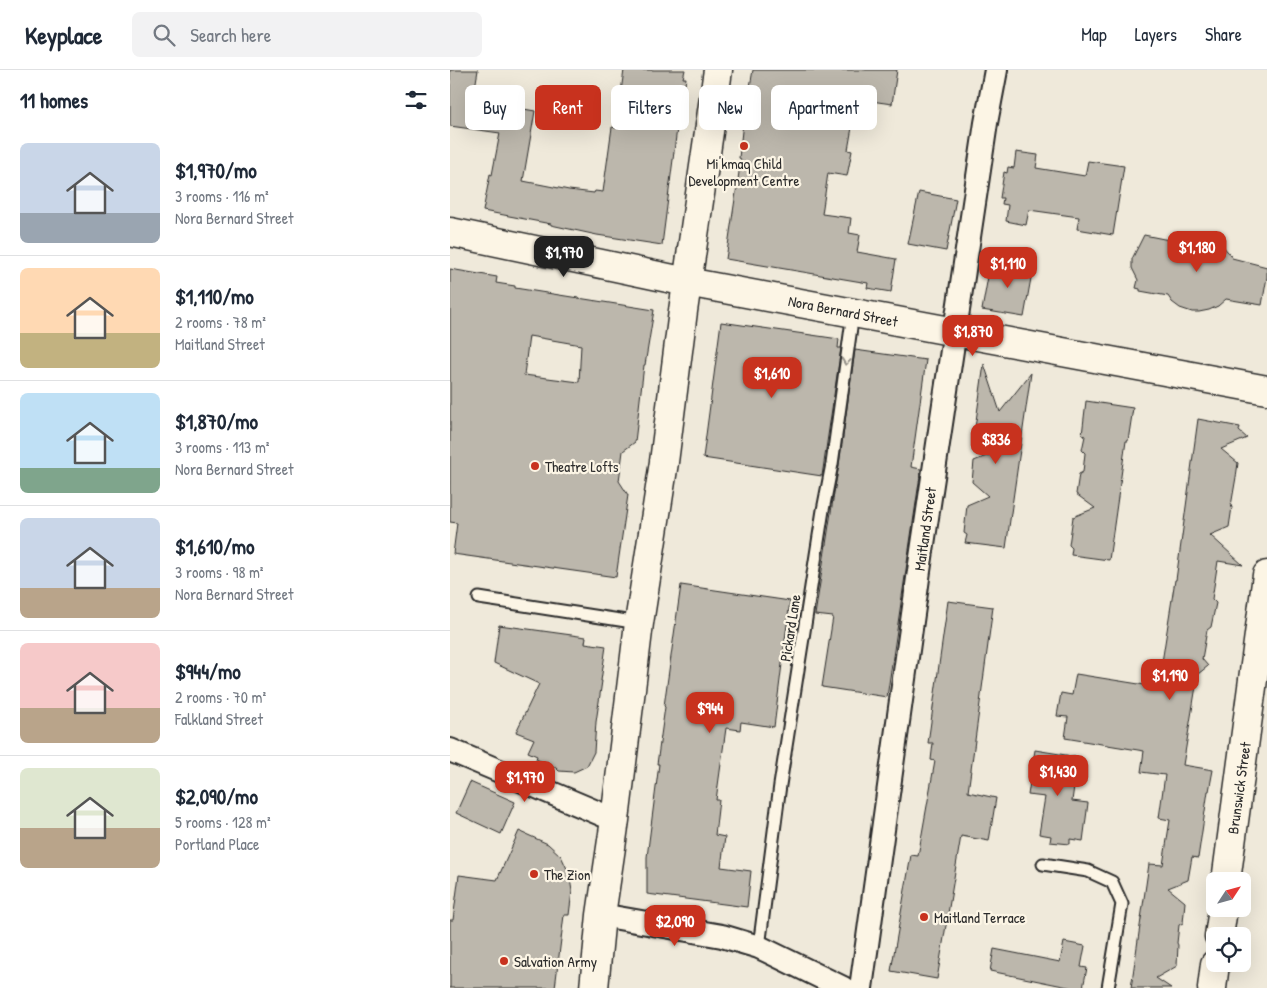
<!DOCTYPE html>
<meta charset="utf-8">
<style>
:root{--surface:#fff;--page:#f2f2f3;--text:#1f2937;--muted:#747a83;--line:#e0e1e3;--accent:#c8321e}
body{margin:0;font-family:"Patrick Hand",sans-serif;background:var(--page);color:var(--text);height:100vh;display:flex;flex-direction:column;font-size:19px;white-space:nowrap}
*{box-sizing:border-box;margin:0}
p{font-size:16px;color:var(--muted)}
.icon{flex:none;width:28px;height:28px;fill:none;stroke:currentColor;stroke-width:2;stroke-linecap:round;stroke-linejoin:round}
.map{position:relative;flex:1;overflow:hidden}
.side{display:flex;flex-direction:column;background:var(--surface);width:450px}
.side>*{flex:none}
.banner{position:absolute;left:15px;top:15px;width:475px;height:45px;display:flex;gap:10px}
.needle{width:32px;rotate:54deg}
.tools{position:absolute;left:756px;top:802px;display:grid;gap:10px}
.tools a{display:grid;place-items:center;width:45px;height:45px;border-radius:8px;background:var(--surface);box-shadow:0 5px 20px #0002;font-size:25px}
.price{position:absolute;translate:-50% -42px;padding:0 11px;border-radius:10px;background:var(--accent);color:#fff;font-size:16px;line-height:32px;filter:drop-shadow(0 1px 2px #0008)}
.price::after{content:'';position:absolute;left:50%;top:30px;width:15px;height:11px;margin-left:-8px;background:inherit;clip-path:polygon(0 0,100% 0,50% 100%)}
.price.on{background:#222;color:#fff}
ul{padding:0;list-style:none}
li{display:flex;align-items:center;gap:15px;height:125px;padding:0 20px}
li+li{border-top:1px solid var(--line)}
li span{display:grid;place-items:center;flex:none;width:140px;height:100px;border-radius:8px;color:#555}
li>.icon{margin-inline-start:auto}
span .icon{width:60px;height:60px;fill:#fffc;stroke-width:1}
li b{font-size:21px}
h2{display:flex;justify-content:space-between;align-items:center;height:60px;padding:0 20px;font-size:21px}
.pill{padding:0 18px;border-radius:8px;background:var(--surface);box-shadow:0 5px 20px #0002;font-size:18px;line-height:45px}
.pill.on{background:var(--accent);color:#fff}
header{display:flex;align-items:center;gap:30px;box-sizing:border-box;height:70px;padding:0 25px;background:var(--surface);border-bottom:1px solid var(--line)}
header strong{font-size:24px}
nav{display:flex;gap:28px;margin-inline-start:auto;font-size:18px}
.search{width:350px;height:45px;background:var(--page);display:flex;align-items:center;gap:12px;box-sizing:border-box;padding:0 18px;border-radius:8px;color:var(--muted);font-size:19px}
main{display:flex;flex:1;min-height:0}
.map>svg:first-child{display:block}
.building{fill:#bcb7ac;stroke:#2b2b2b;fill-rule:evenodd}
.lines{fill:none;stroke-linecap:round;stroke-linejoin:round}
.service-casing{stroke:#2b2b2b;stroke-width:15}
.minor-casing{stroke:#2b2b2b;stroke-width:26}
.tertiary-casing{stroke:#2b2b2b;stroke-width:31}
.secondary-casing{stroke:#2b2b2b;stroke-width:31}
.service{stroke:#fcf5e5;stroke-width:11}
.minor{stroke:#fcf5e5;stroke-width:22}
.tertiary{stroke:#fcf5e5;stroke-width:28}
.secondary{stroke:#fcf5e5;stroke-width:28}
.oneway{stroke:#949088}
.poi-dot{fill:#c8321e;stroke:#fcf5e5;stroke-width:2}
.labels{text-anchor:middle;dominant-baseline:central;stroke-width:4.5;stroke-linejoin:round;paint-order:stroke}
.poi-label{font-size:15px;fill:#2b2b2b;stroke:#fcf5e5;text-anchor:start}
.street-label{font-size:15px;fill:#2b2b2b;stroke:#fcf5e5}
</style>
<header>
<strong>Keyplace</strong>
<div class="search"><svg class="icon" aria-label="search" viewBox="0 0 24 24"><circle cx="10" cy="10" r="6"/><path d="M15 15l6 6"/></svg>Search here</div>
<nav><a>Map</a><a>Layers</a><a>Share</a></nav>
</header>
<main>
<section class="side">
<h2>11 homes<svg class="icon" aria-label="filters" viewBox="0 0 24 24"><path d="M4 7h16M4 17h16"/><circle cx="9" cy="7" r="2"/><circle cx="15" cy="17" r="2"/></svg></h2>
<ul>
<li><span style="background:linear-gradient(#c9d6e8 70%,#9aa5b1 0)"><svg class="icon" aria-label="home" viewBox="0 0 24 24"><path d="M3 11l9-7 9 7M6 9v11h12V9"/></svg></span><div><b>$1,970/mo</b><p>3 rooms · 116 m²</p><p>Nora Bernard Street</p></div></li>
<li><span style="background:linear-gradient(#ffd9b3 65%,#c2b280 0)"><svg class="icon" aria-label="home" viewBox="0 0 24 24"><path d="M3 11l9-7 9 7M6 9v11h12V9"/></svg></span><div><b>$1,110/mo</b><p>2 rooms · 78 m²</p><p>Maitland Street</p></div></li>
<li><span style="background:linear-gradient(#bfe0f5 75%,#7fa58c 0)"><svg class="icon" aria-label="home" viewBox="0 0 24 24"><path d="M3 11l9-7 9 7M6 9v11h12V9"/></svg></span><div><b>$1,870/mo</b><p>3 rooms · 113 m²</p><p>Nora Bernard Street</p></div></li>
<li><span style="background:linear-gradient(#c9d6e8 70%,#b9a48a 0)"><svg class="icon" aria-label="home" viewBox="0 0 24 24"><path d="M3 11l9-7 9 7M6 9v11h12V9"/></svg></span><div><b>$1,610/mo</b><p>3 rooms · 98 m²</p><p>Nora Bernard Street</p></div></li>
<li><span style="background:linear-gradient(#f6c9c9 65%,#b9a48a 0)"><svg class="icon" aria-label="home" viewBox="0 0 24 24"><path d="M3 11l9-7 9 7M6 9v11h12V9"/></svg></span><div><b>$944/mo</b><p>2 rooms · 70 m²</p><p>Falkland Street</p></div></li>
<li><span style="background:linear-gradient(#dfe7d0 60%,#b9a48a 0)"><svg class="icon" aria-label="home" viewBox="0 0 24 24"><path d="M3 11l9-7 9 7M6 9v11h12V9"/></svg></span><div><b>$2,090/mo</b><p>5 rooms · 128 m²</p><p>Portland Place</p></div></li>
</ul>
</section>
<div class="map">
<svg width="817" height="918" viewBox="0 0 817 918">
<rect width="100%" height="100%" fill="#efe9da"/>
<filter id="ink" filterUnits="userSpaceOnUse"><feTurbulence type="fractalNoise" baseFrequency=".02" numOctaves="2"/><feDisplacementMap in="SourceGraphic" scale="10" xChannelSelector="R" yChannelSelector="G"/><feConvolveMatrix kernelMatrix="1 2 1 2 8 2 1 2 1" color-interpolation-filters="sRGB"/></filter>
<g filter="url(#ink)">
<!-- building -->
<g class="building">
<path d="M0 0H28L23 30 85 41 73 111 119 120 144 123 145 121 153 122 162 57 166 58 174 0H235L233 8H236L232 36 230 35 212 175 147 165 101 155V154L33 141 40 104 42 105 50 63 0 56Z"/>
<path d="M303 0H447L442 34 407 29 398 80 402 81 397 106 378 103 372 144 401 148 399 163 410 165 407 182 446 189 441 222 417 218 418 213 276 189 291 89 289 88 292 61Z"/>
<path d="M566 82 588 85 586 98 635 106 638 91 674 96 663 165 627 159 629 147 579 140 576 155 556 151 558 135 552 134 553 128H550L554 102 557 103 558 97 564 98Z"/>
<path d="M469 122 506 129 496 181 458 174Z"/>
<path d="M694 165 729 172 743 167H755L771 174 778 182 782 188 817 197V207L812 235 776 229 768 236 759 240 749 242H742L730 238 722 232 718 226 690 221V219L686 218 688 210 682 198V189Z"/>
<path d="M541 190 583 197 574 247 532 240Z"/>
<path d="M0 199 47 207 46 213 65 216V218L204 240 195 295H194L185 372 173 381 169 411 178 425 166 507 3 484 7 453 0 452ZM79 266 131 275 129 312 74 305Z"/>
<path d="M271 252 389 269 388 278H391L372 406 253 388Z"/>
<path d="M405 280 476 290 461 397 471 399 437 627 372 617 383 547 365 545 384 423 389 395Z"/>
<path d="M534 294 550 342 581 303 556 478 515 473 517 465 514 463 517 435 538 426 522 412 524 391 544 383 527 368 528 358H525Z"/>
<path d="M636 331 683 338 678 371H676L659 490 621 485 622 478 619 475 623 447 645 438 626 424 629 404 633 402 635 383 632 380 635 366 632 365Z"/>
<path d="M748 349 790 357 789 361 797 368 771 379 788 393 786 407 781 436 782 437 779 457 760 465 793 495 768 491 762 529 766 533 761 557 757 560 752 589 758 596 748 604 733 695 763 700 759 721H758L748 788 742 787 738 810 718 818 735 832 733 853 729 855 727 873 728 875 727 896 706 908 721 918H681L699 794 713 795 720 750 709 748 715 705 691 702 694 681 615 668 618 647 607 646 611 623 622 625 626 604 695 615 710 605 725 510H726Z"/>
<path d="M231 515 340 531 324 657 291 652 290 660 276 658 266 730H269L265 765 275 767 271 797 301 801 297 837 197 824V787L209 694H207L215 637 214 636Z"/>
<path d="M498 531 543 537 518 722 546 728 539 771 511 766 487 909 441 901 461 785 468 786 485 691 481 690 483 673H478Z"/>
<path d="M49 555 136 567 135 573 156 576 151 611H152L146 652 144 682 137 696 124 702 109 701 106 698 86 689 87 686 78 682 84 669 66 662 89 614 44 593Z"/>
<path d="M585 680 628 687 622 731 638 733 633 771 620 769V774L600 772 601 766 589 764 595 727 578 725Z"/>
<path d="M20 712 65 732 51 764 6 743Z"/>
<path d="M69 761 98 774 111 786 119 803 122 821 119 845H114L105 918H0V850H3L9 805 47 810Z"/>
<path d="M614 872 635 876 631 897 637 898 633 918H623L540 901 544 879 610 892Z"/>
</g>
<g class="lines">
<!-- service casing -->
<g class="service-casing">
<g id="service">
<path d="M29 528 189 553"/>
<path d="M593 794 638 801 662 812 672 834 658 918"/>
<path d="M309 877 330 715 373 440 382 394 403 243"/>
</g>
</g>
<!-- minor casing -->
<g class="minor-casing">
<g id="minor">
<path d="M0 680 165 750"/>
<path d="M151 845 272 866 309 877 393 918"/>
<path d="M411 918 469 501 536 53 546 0"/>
</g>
</g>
<!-- tertiary casing -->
<g class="tertiary-casing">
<g id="tertiary">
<path d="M0 162 237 212 817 320"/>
<path d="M776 811 817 505"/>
<path d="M769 866 773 839"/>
<path d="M762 918 765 894"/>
</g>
</g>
<!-- secondary casing -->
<g class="secondary-casing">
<path id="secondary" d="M144 918 151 845 165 750 189 553 214 392 233 241 268 0"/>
</g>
<!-- service -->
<use href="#service" class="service"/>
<!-- minor -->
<use href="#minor" class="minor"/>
<!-- tertiary -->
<use href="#tertiary" class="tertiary"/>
<!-- secondary -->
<use href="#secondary" class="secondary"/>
</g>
<!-- one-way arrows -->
<defs><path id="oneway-chevron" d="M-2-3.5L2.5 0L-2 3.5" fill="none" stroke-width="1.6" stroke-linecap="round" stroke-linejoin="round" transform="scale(1.25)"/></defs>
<use class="oneway" href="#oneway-chevron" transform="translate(396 292) rotate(98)"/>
</g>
<!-- markers -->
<g class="poi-dot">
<circle cx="294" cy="76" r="5"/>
<circle cx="85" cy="396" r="5"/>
<circle cx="84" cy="804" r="5"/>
<circle cx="474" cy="847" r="5"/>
<circle cx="54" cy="891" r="5"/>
</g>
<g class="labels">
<!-- poi labels -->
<g class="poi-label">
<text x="294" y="93" text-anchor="middle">Mi'kmaq Child<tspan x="294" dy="17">Development Centre</tspan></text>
<text x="95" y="396">Theatre Lofts</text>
<text x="94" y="804">The Zion</text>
<text x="484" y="847">Maitland Terrace</text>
<text x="64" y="891">Salvation Army</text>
</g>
<!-- street labels -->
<g class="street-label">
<text transform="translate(393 241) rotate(11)">Nora Bernard Street</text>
<text transform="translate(475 459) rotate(-82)">Maitland Street</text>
<text transform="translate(340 558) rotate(-81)">Pickard Lane</text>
<text transform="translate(789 718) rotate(-82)">Brunswick Street</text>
</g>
</g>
</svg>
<div class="tools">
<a><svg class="needle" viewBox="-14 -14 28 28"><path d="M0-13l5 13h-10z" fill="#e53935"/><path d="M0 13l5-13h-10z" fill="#747a83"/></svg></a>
<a><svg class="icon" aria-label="locate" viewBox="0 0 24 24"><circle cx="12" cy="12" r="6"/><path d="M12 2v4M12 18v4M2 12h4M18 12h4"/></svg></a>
</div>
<b class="price" style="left:747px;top:203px">$1,180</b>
<b class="price on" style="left:114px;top:208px">$1,970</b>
<b class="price" style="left:558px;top:219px">$1,110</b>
<b class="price" style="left:523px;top:287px">$1,870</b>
<b class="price" style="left:322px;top:329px">$1,610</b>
<b class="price" style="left:546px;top:395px">$836</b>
<b class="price" style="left:720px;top:631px">$1,190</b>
<b class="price" style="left:260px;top:664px">$944</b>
<b class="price" style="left:608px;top:727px">$1,430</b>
<b class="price" style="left:75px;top:733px">$1,970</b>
<b class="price" style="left:225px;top:877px">$2,090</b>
<div class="banner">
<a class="pill">Buy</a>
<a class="pill on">Rent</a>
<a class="pill">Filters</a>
<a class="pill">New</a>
<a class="pill">Apartment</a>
</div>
</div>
</main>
